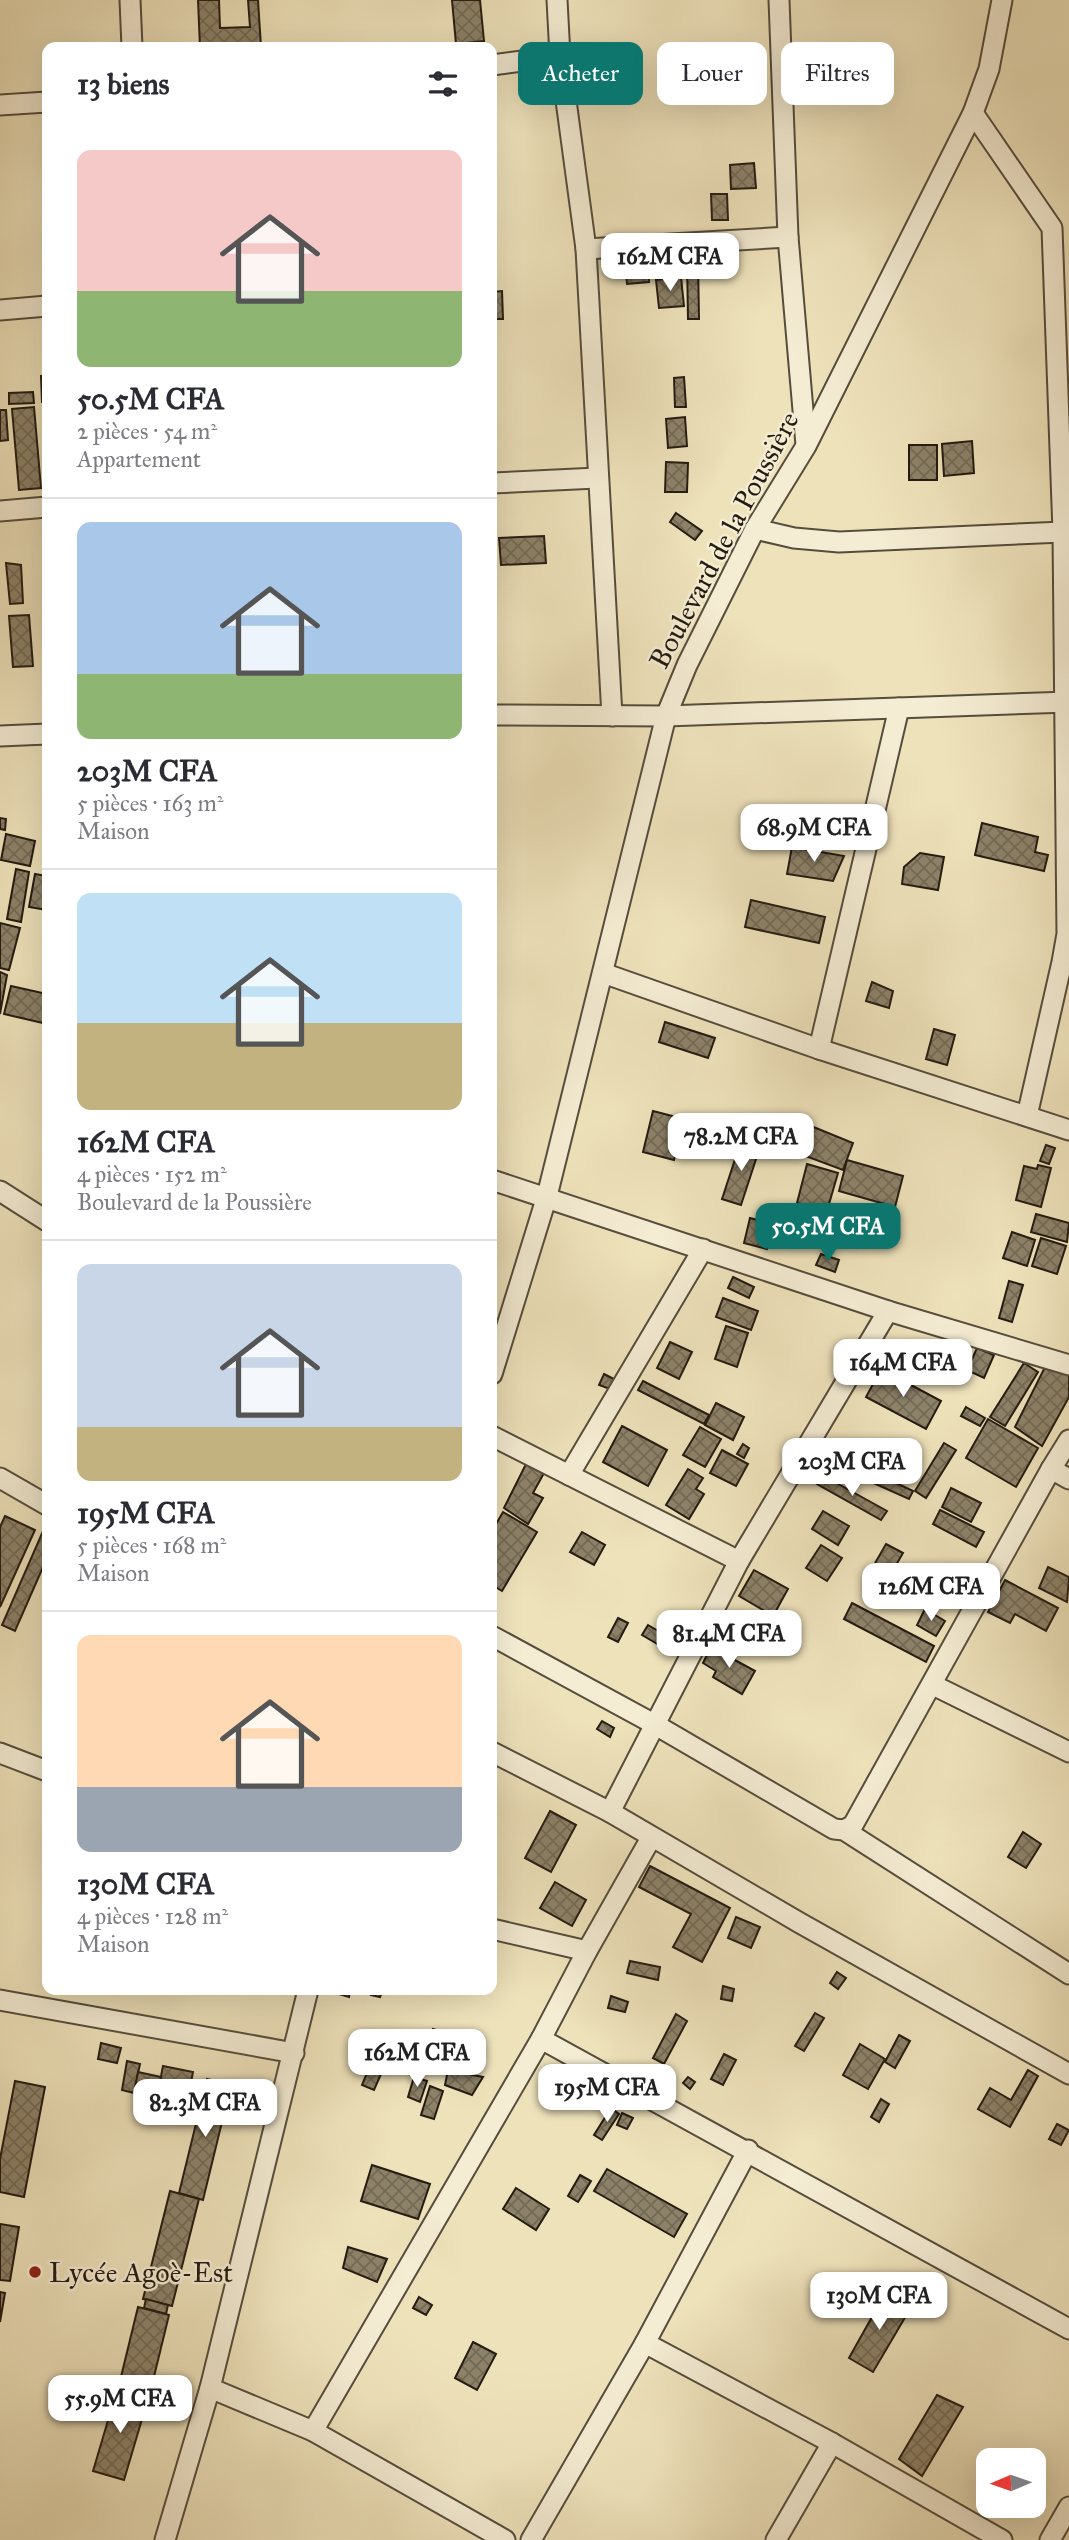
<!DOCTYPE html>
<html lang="fr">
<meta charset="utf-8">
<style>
:root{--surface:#fff;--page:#f7f7f7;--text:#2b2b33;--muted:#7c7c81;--line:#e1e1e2;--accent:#0f766e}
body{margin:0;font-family:"IM FELL Great Primer",serif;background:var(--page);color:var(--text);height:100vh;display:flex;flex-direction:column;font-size:26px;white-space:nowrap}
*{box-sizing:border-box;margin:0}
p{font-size:23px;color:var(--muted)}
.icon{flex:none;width:38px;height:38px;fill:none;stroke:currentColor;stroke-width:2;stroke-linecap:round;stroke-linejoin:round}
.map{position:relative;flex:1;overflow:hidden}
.details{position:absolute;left:42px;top:42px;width:455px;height:1953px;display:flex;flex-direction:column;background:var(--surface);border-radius:14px;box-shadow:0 7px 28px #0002}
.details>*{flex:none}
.guide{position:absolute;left:518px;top:42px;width:444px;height:63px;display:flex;gap:14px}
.needle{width:46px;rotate:268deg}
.buttons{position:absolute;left:976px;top:2448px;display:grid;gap:14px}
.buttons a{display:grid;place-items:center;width:70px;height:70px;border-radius:14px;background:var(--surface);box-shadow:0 7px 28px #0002;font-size:35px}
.price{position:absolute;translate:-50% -60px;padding:0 16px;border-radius:14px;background:#fff;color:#222;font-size:23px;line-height:46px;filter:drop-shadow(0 2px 4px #0008)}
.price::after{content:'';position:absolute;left:50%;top:42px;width:21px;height:16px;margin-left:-10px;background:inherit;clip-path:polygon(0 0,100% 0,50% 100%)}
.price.on{background:var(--accent);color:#fff}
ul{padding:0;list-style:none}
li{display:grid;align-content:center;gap:14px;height:371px;padding:0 35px}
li+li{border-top:2px solid var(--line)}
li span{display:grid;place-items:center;height:217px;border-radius:14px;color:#555}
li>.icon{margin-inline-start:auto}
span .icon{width:126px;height:126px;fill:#fffc;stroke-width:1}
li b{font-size:30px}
h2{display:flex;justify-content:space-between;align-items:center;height:84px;padding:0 35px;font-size:30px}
.chip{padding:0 24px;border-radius:14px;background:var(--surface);box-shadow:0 7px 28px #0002;font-size:24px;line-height:63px}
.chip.on{background:var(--accent);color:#fff}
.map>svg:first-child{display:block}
.building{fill:url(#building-cross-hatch);stroke:#241b11;stroke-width:2}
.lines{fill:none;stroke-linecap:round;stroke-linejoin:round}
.street-casing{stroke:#564d3c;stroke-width:23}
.street{stroke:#f4ecd3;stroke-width:19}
.poi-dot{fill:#8f2418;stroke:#f4ecd3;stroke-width:2.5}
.labels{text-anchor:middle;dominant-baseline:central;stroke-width:5;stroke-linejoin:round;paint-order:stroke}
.street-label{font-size:28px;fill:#241b11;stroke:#f4ecd3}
.poi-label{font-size:28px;fill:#241b11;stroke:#f4ecd3;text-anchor:start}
</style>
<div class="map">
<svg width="1069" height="2540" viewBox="0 0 1069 2540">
<defs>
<pattern id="building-cross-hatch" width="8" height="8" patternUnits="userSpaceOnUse" patternTransform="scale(1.75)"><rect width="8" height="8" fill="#8d8269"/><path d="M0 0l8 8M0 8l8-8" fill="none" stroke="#736a55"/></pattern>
</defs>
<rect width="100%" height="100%" fill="#eee2bb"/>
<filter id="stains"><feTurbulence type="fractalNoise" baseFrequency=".00286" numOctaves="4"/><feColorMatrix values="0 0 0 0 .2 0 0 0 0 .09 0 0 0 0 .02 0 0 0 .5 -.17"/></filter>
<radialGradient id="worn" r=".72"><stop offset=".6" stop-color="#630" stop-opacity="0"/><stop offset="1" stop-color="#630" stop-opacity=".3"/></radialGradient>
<!-- building -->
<g class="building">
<path d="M198 0H219L220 28 250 27 248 0H258L261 47H200Z"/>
<path d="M452 0H480L484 41 456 44Z"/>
<path d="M754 163 756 188 731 189 730 165Z"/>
<path d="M711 194H727L728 220H712Z"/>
<path d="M648 261 649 282 627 284 625 262Z"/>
<path d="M687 261H698L699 319H688Z"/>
<path d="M681 277 684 306 659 308 656 280Z"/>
<path d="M502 291 503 319H492V292Z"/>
<path d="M41 376H47V402H42Z"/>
<path d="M684 377 686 407H675L674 378Z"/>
<path d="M33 392 34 403 9 404V393Z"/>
<path d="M34 407 41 488 19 490 12 409Z"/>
<path d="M0 410H6L8 440 0 441Z"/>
<path d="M685 417 687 446 668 448 666 419Z"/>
<path d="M972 441 974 473 944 476 942 444Z"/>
<rect x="909" y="445" width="28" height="35"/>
<path d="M666 462 688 463 687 492H665Z"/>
<path d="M676 513 702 531 695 540 670 522Z"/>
<path d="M544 536 546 563 501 565 499 538Z"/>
<path d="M6 563 21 565 23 603 10 604Z"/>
<path d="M29 615 33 666 13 667 9 616Z"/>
<path d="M0 818 6 819 5 830 0 829Z"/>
<path d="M982 823 1038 837 1035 852 1048 855 1044 871 975 855Z"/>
<path d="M6 834 35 841 30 866 1 860Z"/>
<path d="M792 847 844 856 833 881 787 874Z"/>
<path d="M920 853 944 857 938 890 902 884 904 867Z"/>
<path d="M16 869 29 872 21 922 7 919Z"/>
<path d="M35 874 47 876V910L29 907Z"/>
<path d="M751 900 825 917 819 943 745 927Z"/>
<path d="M0 923 20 928 9 970 0 968Z"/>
<path d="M0 972 7 975 0 1014Z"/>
<path d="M872 982 893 991 889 1008 866 1001Z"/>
<path d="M11 986 47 994V1024L4 1014Z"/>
<path d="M665 1022 715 1038 708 1058 659 1042Z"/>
<path d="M934 1029 955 1035 947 1065 926 1059Z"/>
<path d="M653 1111 684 1119 674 1160 643 1152Z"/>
<path d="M811 1126 853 1143 843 1170 800 1154Z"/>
<path d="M741 1141 760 1147 741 1205 722 1199Z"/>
<path d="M1046 1145 1055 1148 1049 1164 1040 1161Z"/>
<path d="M847 1160 903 1176 895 1207 839 1191Z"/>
<path d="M807 1164 838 1173 827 1211 797 1203Z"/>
<path d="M1038 1165 1051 1168 1041 1207 1016 1200 1024 1166 1037 1169Z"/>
<path d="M1036 1214 1069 1223 1067 1242 1031 1232Z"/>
<path d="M750 1218 773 1224 767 1249 744 1243Z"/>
<path d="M1012 1232 1035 1240 1027 1266 1003 1258Z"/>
<path d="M1041 1238 1066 1246 1057 1274 1032 1266Z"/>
<path d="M821 1254 839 1260 835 1272 816 1265Z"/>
<path d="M733 1277 754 1287 749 1298 728 1288Z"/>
<path d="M1009 1281 1023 1285 1012 1322 999 1318Z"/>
<path d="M723 1298 758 1311 751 1330 716 1317Z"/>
<path d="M726 1326 748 1333 737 1367 715 1359Z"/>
<path d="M670 1342 692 1352 679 1379 657 1368Z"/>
<path d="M977 1348 994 1355 984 1378 967 1370Z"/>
<path d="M1024 1363 1038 1372 1005 1426 990 1417Z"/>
<path d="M1047 1363 1069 1375V1397L1042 1446 1015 1427Z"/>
<path d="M881 1369 941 1401 926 1429 866 1397Z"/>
<path d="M604 1374 614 1379 610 1389 599 1385Z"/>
<path d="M643 1381 709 1415 704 1424 638 1390Z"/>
<path d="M716 1403 744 1417 733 1440 705 1425Z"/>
<path d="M966 1407 985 1418 980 1426 961 1416Z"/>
<path d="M988 1419 1038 1448 1016 1487 966 1458Z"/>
<path d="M622 1426 667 1450 648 1486 603 1462Z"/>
<path d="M700 1427 721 1439 705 1467 683 1455Z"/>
<path d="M944 1443 956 1450 926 1498 915 1491Z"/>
<path d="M743 1444 749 1448 744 1458 737 1454Z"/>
<path d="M722 1450 748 1464 736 1486 710 1473Z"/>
<path d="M526 1464 544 1473 533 1493 543 1498 528 1524 504 1508Z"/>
<path d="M688 1469 703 1478 696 1489 704 1494 689 1519 666 1505Z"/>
<path d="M875 1473 913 1491 909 1499 871 1482Z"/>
<path d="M822 1475 887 1511 881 1520 817 1484Z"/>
<path d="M951 1488 981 1503 971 1522 942 1507Z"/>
<path d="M940 1510 984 1532 976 1547 933 1524Z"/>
<path d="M823 1511 849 1526 838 1545 812 1529Z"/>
<path d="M503 1512 537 1532 502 1591 492 1585V1531Z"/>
<path d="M5 1516 35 1530 0 1607V1527Z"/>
<path d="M43 1531 47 1533V1558L15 1631 2 1625Z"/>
<path d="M582 1532 605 1545 594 1565 570 1552Z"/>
<path d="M886 1544 903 1553 884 1586 867 1577Z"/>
<path d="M821 1545 842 1558 827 1581 806 1568Z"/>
<path d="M1048 1567 1069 1577 1067 1602 1039 1588Z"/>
<path d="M754 1570 788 1589 773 1616 739 1596Z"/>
<path d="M1005 1580 1058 1608 1046 1631 1015 1614 1010 1623 988 1612Z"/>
<path d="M852 1603 934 1646 926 1662 844 1619Z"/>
<path d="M925 1609 945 1621 936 1636 917 1625Z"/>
<path d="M618 1618 628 1623 618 1642 608 1637Z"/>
<path d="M725 1623 739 1632 725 1654 709 1645Z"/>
<path d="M648 1625 670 1638 664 1648 642 1635Z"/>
<path d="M711 1647 755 1671 742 1694 713 1677 716 1671 703 1663Z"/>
<path d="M602 1721 614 1728 610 1737 597 1729Z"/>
<path d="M550 1811 576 1825 551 1872 525 1858Z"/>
<path d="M1023 1832 1041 1844 1026 1868 1008 1857Z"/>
<path d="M650 1866 730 1908 702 1962 673 1947 691 1914 639 1887Z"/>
<path d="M555 1882 586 1900 572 1926 540 1908Z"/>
<path d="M736 1917 760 1927 751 1948 728 1938Z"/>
<path d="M630 1961 660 1967 658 1980 627 1973Z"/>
<path d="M837 1972 846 1978 838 1989 830 1983Z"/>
<path d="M723 1986 734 1989 732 2001 721 1999Z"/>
<path d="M340 1990H350L349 1997 339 1994Z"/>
<path d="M373 1990H383L380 1997 371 1995Z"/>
<path d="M611 1996 628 2002 625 2012 608 2008Z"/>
<path d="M815 2013 824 2018 804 2051 795 2046Z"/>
<path d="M676 2014 687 2021 664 2064 653 2058Z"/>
<path d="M433 2029 449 2034 446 2045 471 2053 466 2068 424 2054Z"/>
<path d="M899 2035 910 2041 895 2068 885 2062Z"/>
<path d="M101 2043 121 2048 117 2063 98 2059Z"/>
<path d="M379 2044 392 2049 374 2090 362 2085Z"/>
<path d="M860 2044 885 2059 868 2089 843 2075Z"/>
<path d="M724 2054 736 2060 723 2085 711 2079Z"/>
<path d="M127 2061 140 2064 134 2093 122 2090Z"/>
<path d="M163 2066 193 2072 187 2104 157 2097Z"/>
<path d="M448 2070 483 2077 472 2095 445 2085Z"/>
<path d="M1028 2070 1038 2076 1010 2127 978 2109 990 2088 1011 2100Z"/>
<path d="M138 2072 161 2077 157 2097 134 2093Z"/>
<path d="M414 2077 427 2081 420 2102 408 2097Z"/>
<path d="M688 2077 695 2082 690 2089 683 2083Z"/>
<path d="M207 2079 231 2085 203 2200 179 2193Z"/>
<path d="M15 2081 45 2087 24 2197 0 2192V2159Z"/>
<path d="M430 2086 443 2091 434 2119 421 2115Z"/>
<path d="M881 2099 889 2104 879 2122 871 2117Z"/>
<path d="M611 2108 619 2114 602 2140 594 2135Z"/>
<path d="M622 2113 633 2118 627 2129 617 2125Z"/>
<path d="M1057 2124 1069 2130 1061 2145 1049 2139Z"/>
<path d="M372 2165 430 2184 418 2219 361 2201Z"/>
<path d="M607 2169 687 2214 674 2237 594 2191Z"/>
<path d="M580 2175 591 2181 578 2202 568 2196Z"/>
<path d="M516 2188 549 2209 536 2230 503 2209Z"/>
<path d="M170 2191 199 2199 172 2306 143 2299Z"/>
<path d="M0 2224 19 2227 10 2281 0 2280Z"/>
<path d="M348 2247 387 2259 377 2282 343 2268Z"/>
<path d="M900 2289 894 2306 907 2314 873 2372 849 2358 886 2292Z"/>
<path d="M0 2292 5 2293 0 2322Z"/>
<path d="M419 2297 432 2305 426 2315 413 2308Z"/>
<path d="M146 2299 168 2305 166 2314 144 2308Z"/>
<path d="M138 2307 169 2315 150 2393 119 2385Z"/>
<path d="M473 2342 496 2354 477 2390 455 2378Z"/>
<path d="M117 2390 148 2399 124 2480 93 2471Z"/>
<path d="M937 2395 963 2407 922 2476 899 2459Z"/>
</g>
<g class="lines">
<!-- street casing -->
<g class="street-casing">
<g id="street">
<path d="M130 0 132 47"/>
<path d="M557 0 560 56 586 249 612 716"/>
<path d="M779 0 788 237 806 445"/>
<path d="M492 65 560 56"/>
<path d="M0 105 47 102"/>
<path d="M973 113 1052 228 1063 532 1067 934 1062 962 1027 1116"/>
<path d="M586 249 788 237"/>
<path d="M0 310 47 306"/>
<path d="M492 483 597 478"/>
<path d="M0 511 47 507"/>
<path d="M755 529 794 538 839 542 1063 532"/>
<path d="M492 715 666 716 1069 702"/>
<path d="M0 736 47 734"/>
<path d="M603 973 819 1049 1069 1130"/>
<path d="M819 1049 899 708"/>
<path d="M492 1180 888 1311 1069 1365"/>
<path d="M0 1191 47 1221"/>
<path d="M492 1374 547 1196 666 716 687 665 755 529 806 446 973 113 989 69 1002 0"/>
<path d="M492 1436 739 1561"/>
<path d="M1051 1469 1069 1479"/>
<path d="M569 1475 703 1249"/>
<path d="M0 1478 47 1505"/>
<path d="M492 1636 654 1724 834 1829 844 1830 1069 1974"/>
<path d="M933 1685 1069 1752"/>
<path d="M492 1752 610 1812 800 1923 1069 2074"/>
<path d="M0 1753 47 1771"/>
<path d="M610 1812 739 1561 888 1311"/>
<path d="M844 1830 853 1825 1051 1469 1069 1440"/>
<path d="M492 1929 587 1951"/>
<path d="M0 2000 294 2053"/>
<path d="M541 2039 1069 2329"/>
<path d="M645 2343 832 2443 1002 2540"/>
<path d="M210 2388 313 2431 541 2039 587 1951 651 1838"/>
<path d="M313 2431 505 2540"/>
<path d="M165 2540 210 2388 308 1990"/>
<path d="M531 2540 645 2343 748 2150"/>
<path d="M776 2540 832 2443"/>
<path d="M1050 2540 1069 2507"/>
</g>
</g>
<!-- street -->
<use href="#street" class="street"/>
</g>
<!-- markers -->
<circle class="poi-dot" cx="35" cy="2272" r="7"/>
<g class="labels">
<!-- street labels -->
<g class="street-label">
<text transform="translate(724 540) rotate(-62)">Boulevard de la Poussière</text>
</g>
<!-- poi labels -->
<g class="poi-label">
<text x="49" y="2272">Lycée Agoè-Est</text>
</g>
</g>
<rect width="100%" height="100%" filter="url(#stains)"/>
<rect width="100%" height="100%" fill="url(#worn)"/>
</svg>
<div class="buttons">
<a><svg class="needle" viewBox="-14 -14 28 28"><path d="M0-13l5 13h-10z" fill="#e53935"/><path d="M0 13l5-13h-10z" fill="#7c7c81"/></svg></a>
</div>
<b class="price" style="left:670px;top:293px">162M CFA</b>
<b class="price" style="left:814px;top:864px">68.9M CFA</b>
<b class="price" style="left:741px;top:1173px">78.2M CFA</b>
<b class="price on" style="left:828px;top:1263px">50.5M CFA</b>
<b class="price" style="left:903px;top:1399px">164M CFA</b>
<b class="price" style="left:852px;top:1498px">203M CFA</b>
<b class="price" style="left:931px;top:1623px">126M CFA</b>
<b class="price" style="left:729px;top:1670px">81.4M CFA</b>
<b class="price" style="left:417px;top:2089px">162M CFA</b>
<b class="price" style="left:607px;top:2124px">195M CFA</b>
<b class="price" style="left:205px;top:2139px">82.3M CFA</b>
<b class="price" style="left:879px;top:2332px">130M CFA</b>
<b class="price" style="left:120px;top:2435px">55.9M CFA</b>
<div class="guide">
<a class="chip on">Acheter</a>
<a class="chip">Louer</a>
<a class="chip">Filtres</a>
</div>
<section class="details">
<h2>13 biens<svg class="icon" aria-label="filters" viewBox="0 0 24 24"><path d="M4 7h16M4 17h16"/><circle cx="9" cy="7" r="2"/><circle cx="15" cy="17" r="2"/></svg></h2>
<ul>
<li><span style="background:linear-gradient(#f6c9c9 65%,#8fb573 0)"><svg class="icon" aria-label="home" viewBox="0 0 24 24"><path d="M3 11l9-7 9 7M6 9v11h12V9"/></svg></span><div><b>50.5M CFA</b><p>2 pièces · 54 m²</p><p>Appartement</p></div></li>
<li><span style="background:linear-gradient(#a9c7e8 70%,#8fb573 0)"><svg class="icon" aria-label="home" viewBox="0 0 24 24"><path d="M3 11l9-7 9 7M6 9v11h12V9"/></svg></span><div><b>203M CFA</b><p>5 pièces · 163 m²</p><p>Maison</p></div></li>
<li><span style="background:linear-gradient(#bfe0f5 60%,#c2b280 0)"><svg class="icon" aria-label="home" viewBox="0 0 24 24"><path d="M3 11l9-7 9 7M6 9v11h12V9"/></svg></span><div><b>162M CFA</b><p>4 pièces · 152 m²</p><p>Boulevard de la Poussière</p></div></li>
<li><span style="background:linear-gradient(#c9d6e8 75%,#c2b280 0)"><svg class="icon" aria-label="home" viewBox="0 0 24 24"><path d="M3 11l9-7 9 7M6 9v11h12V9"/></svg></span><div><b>195M CFA</b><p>5 pièces · 168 m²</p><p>Maison</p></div></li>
<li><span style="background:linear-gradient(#ffd9b3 70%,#9aa5b1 0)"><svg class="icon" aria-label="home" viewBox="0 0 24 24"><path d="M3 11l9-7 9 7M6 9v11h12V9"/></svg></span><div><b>130M CFA</b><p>4 pièces · 128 m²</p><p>Maison</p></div></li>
</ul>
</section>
</div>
